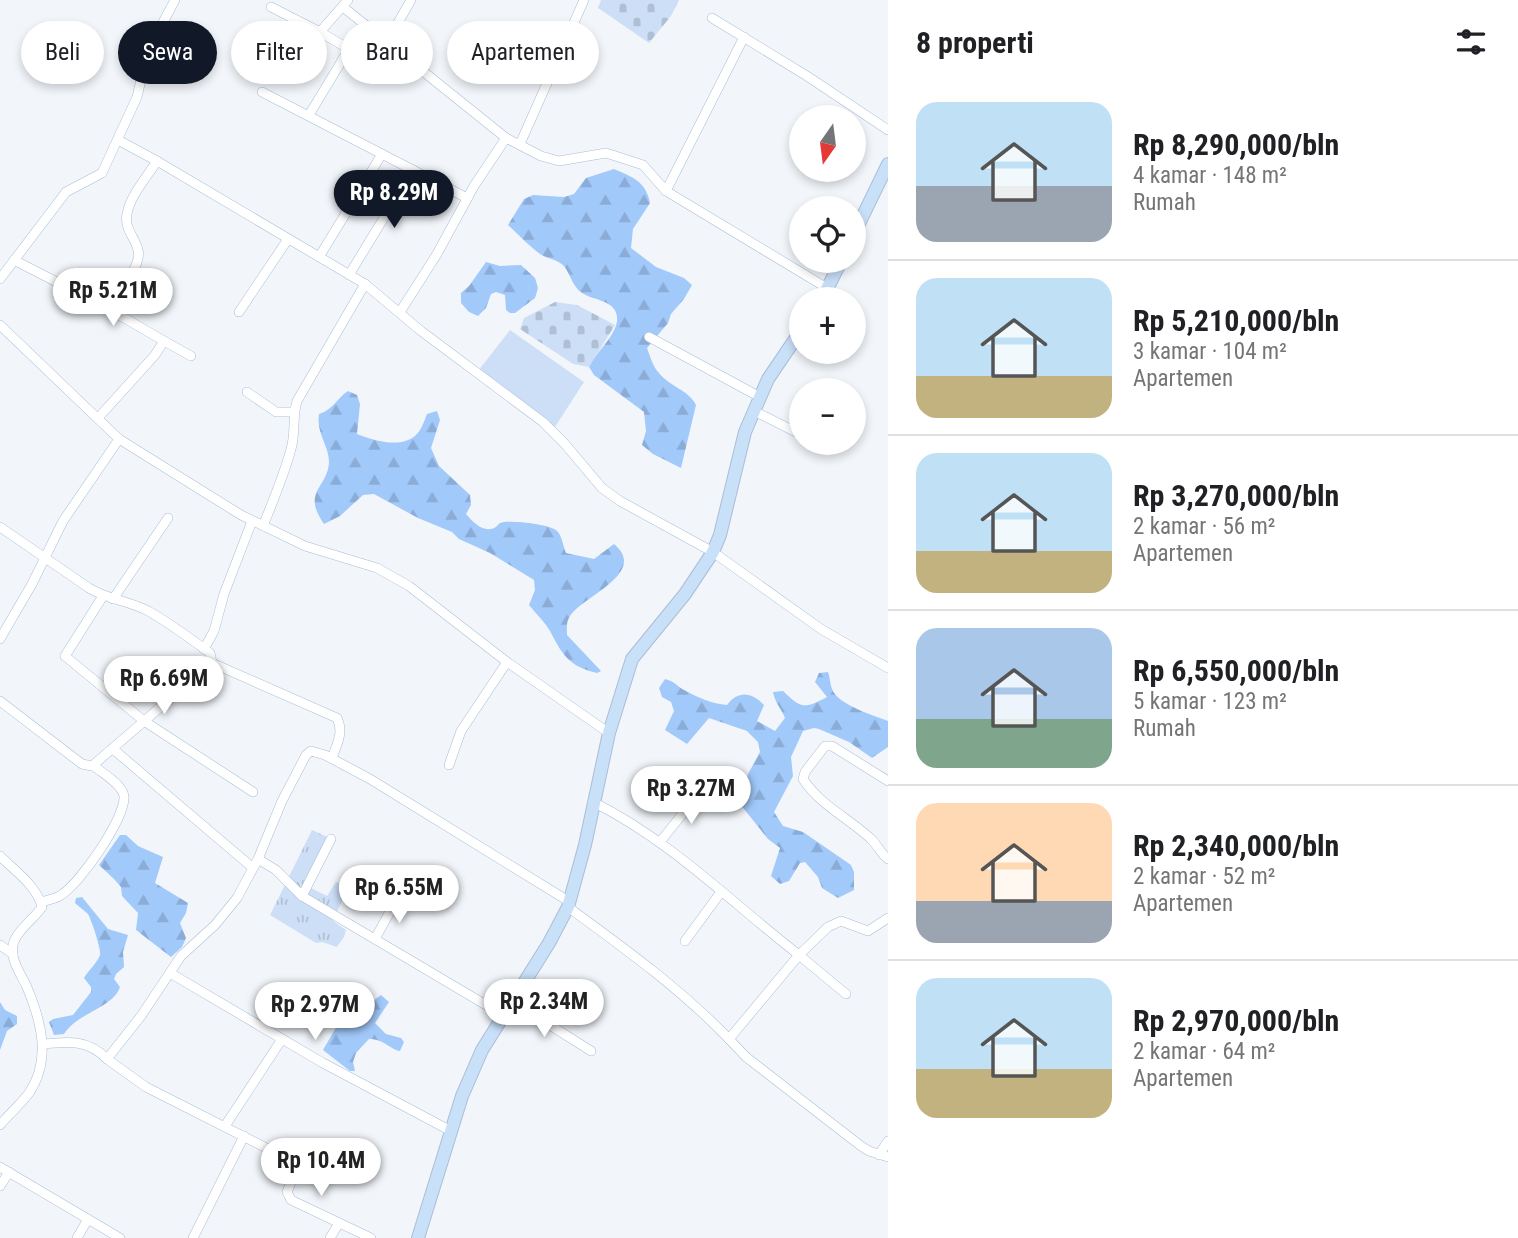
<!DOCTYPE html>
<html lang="id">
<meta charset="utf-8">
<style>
:root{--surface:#fff;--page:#f2f2f2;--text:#202124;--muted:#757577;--line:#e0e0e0;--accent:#111827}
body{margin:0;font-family:"Roboto Condensed",sans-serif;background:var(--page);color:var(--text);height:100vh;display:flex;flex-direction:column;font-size:26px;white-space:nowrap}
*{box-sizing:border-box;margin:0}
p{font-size:23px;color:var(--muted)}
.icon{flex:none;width:38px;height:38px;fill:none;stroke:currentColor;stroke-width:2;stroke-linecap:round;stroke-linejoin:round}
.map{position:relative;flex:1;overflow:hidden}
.details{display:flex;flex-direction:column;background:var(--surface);width:630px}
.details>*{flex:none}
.guide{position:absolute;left:21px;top:21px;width:665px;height:63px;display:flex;gap:14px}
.needle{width:46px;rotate:194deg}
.buttons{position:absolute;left:789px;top:105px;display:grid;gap:14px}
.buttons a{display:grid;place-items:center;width:77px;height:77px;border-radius:50%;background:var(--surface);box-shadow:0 4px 10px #0003;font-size:35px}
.price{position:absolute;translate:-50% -60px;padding:0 16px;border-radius:24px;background:#fff;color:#222;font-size:23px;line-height:46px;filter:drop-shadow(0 2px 4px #0008)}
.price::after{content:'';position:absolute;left:50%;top:42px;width:21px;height:16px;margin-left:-10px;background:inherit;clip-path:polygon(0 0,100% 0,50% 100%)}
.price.selected{background:var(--accent);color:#fff}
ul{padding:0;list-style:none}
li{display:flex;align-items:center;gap:21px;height:175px;padding:0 28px}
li+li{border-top:2px solid var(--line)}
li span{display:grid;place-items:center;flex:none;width:196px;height:140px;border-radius:21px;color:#555}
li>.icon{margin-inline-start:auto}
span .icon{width:84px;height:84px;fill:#fffc;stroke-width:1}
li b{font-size:30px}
h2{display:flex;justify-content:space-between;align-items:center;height:84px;padding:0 28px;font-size:30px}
.tag{padding:0 24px;border-radius:32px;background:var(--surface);box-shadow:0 4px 10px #0003;font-size:24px;line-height:63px}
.tag.selected{background:var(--accent);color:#fff}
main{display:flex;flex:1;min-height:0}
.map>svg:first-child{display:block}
.grass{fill:url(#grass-tufts)}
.forest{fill:url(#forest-firs)}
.cemetery{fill:url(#cemetery-stones)}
.garden{fill:#cddff7}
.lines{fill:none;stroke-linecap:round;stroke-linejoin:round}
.street-casing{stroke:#aabdd5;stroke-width:10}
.secondary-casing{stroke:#aabdd5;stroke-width:14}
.street{stroke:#fff;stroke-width:9}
.secondary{stroke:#c9e0f9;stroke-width:12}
</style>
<main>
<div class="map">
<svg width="888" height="1238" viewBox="0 0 888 1238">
<defs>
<pattern id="grass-tufts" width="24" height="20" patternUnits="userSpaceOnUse" patternTransform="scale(1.75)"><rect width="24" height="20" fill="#cddff7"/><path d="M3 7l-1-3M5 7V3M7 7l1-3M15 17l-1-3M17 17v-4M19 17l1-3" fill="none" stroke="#afbfd4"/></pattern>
<pattern id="forest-firs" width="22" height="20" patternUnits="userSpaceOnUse" patternTransform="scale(1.75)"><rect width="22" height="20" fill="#a1c9fa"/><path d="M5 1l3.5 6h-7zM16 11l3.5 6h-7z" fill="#8aacd6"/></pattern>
<pattern id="cemetery-stones" width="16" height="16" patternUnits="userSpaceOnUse" patternTransform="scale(1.75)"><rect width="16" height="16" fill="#cddff7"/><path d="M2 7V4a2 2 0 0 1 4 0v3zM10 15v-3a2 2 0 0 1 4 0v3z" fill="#afbfd4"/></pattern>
</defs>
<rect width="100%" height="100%" fill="#f2f6fb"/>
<!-- grass -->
<path class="grass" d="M312 830 334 840 311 888 327 896 336 882 348 887 333 921 346 930 344 937 337 947 322 942 316 943 270 915Z"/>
<!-- forest -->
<g class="forest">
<path d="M614 169C632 177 646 181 650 203L633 229 631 248 656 267 684 278 692 285 684 299 671 314 668 323 647 348C650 356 653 367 659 373 670 387 689 390 696 405L681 468 653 454 642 445 646 431 644 412 594 375 589 367C596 352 615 337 617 321 619 300 594 301 582 293 572 286 571 275 564 266 557 259 548 259 540 254 529 246 518 234 508 225L524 199 533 195 564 197 574 194 586 178Z"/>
<path d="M486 262 500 266 521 265 535 278 538 288 535 298 515 313H510L506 310 505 295 496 292 491 294 486 308 478 316 469 312 461 303V293L469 286Z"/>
<path d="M348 391 357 395 360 404 357 434C375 441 407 451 420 430 423 425 425 419 427 414L437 411 440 420 431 448 439 466 470 495 471 505 466 514C473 522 483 533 494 528 500 525 497 523 504 522 514 521 553 524 558 532 562 537 563 546 566 553L594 559 614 544C650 574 578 598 569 618 566 623 567 629 567 635L601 671 597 673C569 666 563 656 550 631 545 622 536 614 529 605L535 590 534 580 490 553 459 539 452 532 418 518 374 494 363 495 340 516 324 524C301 491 328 488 329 462 329 445 316 434 319 414 333 410 336 399 348 391Z"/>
<path d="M828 672C830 677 830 684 832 689 838 705 873 715 888 721V747L872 758 849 742 819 729 814 728 803 731 791 757 793 776 774 812 783 826 803 832 851 865 854 872V890L838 898 822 888 818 877 805 862 800 863 789 881 780 884 771 876 780 848 768 839 740 804 748 774 760 752 758 742 747 731 709 718 687 744 665 730 674 711 671 702 662 697 659 688 665 679C674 681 677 686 684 690 697 697 712 704 727 705 738 690 752 692 764 705L757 721 775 731 785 718C781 708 775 703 773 692L783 691C802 709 804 709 827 697L815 682 819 673Z"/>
<path d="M120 835H126L138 846 163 857 155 883 188 903 186 913 180 923 186 938 182 947 171 957 136 930 138 913 122 896 121 887 114 879 99 865Z"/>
<path d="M82 897 108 929 128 935 123 952 124 967 116 974 114 979 120 987C113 1008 77 1013 64 1034L54 1035 49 1022 53 1019 73 1015 91 992V987L84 978C88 971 97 963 100 955 102 952 91 918 88 914 84 910 79 907 75 903L76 898Z"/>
<path d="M381 995 389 1002 375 1023 386 1034 401 1038 404 1042 400 1051C391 1050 384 1039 369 1039L356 1053 353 1062 355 1071H350L323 1050 349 1005 373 1001Z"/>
<path d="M0 1002 5 1010 17 1016V1024L7 1031 0 1050Z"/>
</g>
<!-- cemetery -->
<g class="cemetery">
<path d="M601 0H679L671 16 649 43 598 8Z"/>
<path d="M555 302 577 305 615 325 589 367 573 364 520 329 524 318Z"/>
</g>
<!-- garden -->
<path class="garden" d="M510 330 584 382 555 427 478 371Z"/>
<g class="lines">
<!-- street casing -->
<g class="street-casing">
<g id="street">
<path d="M271 7 320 32 348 0"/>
<path d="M343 7 506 138"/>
<path d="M712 18 807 76 888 130"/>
<path d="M320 32 349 49"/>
<path d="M387 42 411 0"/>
<path d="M262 92 467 198"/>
<path d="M309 115 364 24"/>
<path d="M118 140 157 161 365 284 421 331 543 422 564 443 602 488 620 501 713 552 821 629 888 668"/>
<path d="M520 144 584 0"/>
<path d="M666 191 744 37"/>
<path d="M319 257 382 154"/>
<path d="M14 260 109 309 164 341 155 355 98 418"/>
<path d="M349 275 413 170"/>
<path d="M0 279 66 192 102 173 137 97 148 50 175 0"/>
<path d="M109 309C117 296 143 264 138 250 135 237 124 229 127 214 130 196 147 177 157 161"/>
<path d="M239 312 288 239"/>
<path d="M400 312 437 254 474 186 506 138 541 156 559 161 606 153 643 165 666 191 827 288"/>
<path d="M0 325 119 439 241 515 305 546 377 568 409 586 507 662 609 733"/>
<path d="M649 337 760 397"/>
<path d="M164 341 191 356"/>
<path d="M247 392 276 412H293"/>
<path d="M754 411 802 435"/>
<path d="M263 526C273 501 284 475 291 449 296 433 292 417 297 401L365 284"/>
<path d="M0 527 89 588C108 600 131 601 150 612 171 624 191 639 210 653L212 663 187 690 171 698 92 766 82 764 0 701"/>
<path d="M103 596 65 656 144 721 253 792"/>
<path d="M113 599 168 518"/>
<path d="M0 639 32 584 63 521 119 439"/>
<path d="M204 649 214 631 224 594 252 521"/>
<path d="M212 663 337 718C344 732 337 744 332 758"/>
<path d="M113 749 253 868"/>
<path d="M449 765 461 731 507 662"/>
<path d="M888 781 832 746H825L805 772 803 779C819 804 848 818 870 838 877 844 880 853 888 859"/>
<path d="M660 842 700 792"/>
<path d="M0 856C14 870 37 886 42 907 34 919 16 931 13 945 10 959 20 973 26 985 41 1020 52 1059 29 1093 20 1105 9 1114 0 1125"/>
<path d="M258 859 276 870 302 896 503 1015"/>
<path d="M302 896 331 839"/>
<path d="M41 902C47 900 56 899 61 895 80 884 126 817 124 796 122 784 102 773 94 766"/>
<path d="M568 907C624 948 681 989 729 1039L799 955C732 903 670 840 593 802"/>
<path d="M375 939 398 897"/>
<path d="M685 941 721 892"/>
<path d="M0 945 13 954"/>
<path d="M170 973 323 1063 451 1131"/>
<path d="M846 994 799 955 828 927 841 921 868 931 888 918"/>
<path d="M512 1001 591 1051"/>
<path d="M729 1039 746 1057 861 1146 869 1151 888 1157"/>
<path d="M44 1044C69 1041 89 1040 107 1059"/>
<path d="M225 1126 282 1039"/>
<path d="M879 1155 888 1141"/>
<path d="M0 1167 120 1238"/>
<path d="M0 1186 9 1172"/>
<path d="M77 1238 88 1219"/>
<path d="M193 1238 244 1136"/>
<path d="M330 1238 339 1223"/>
<path d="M371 1238 291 1200 287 1192 296 1170 290 1160 146 1087 107 1059 141 1016 181 956 215 925 237 898 258 859 282 801 306 755 311 751 325 755 370 779 570 902"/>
</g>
</g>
<!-- secondary casing -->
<g class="secondary-casing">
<g id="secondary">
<path d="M854 234 888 164"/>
<path d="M822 299 841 261"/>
<path d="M418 1238 462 1096 482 1050 549 943 568 907 585 845 609 733 632 659 685 594 713 552 720 535 745 432 768 379 802 329"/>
</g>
</g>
<!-- street -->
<use href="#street" class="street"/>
<!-- secondary -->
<use href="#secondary" class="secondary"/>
</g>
</svg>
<div class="buttons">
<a><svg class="needle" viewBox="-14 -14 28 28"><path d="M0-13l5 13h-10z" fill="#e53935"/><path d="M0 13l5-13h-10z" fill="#757577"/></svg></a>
<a><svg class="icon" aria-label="locate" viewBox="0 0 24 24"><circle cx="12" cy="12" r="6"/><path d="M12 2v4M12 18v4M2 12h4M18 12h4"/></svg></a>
<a>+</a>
<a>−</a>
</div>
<b class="price selected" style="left:394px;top:230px">Rp 8.29M</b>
<b class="price" style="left:113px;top:328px">Rp 5.21M</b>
<b class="price" style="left:164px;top:716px">Rp 6.69M</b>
<b class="price" style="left:691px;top:826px">Rp 3.27M</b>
<b class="price" style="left:399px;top:925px">Rp 6.55M</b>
<b class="price" style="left:544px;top:1039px">Rp 2.34M</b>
<b class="price" style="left:315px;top:1042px">Rp 2.97M</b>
<b class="price" style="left:321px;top:1198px">Rp 10.4M</b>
<div class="guide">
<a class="tag">Beli</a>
<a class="tag selected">Sewa</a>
<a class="tag">Filter</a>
<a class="tag">Baru</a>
<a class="tag">Apartemen</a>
</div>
</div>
<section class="details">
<h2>8 properti<svg class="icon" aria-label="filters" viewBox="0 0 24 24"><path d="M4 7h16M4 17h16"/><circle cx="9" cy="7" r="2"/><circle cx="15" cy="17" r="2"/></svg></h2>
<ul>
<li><span style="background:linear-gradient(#bfe0f5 60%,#9aa5b1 0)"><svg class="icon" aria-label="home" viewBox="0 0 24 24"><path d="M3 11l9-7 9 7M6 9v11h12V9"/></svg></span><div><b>Rp 8,290,000/bln</b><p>4 kamar · 148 m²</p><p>Rumah</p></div></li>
<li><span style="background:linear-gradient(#bfe0f5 70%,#c2b280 0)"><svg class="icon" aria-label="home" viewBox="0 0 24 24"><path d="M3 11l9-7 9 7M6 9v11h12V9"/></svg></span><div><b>Rp 5,210,000/bln</b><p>3 kamar · 104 m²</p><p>Apartemen</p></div></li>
<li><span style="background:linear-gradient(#bfe0f5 70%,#c2b280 0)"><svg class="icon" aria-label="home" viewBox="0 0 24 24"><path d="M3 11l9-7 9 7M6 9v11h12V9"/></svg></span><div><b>Rp 3,270,000/bln</b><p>2 kamar · 56 m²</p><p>Apartemen</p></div></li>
<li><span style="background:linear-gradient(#a9c7e8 65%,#7fa58c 0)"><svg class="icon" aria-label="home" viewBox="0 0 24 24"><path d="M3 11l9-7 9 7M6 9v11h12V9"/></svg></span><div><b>Rp 6,550,000/bln</b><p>5 kamar · 123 m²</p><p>Rumah</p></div></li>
<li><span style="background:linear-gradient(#ffd9b3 70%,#9aa5b1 0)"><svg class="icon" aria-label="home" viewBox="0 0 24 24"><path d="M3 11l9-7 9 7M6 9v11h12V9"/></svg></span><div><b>Rp 2,340,000/bln</b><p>2 kamar · 52 m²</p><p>Apartemen</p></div></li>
<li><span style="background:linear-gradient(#bfe0f5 65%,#c2b280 0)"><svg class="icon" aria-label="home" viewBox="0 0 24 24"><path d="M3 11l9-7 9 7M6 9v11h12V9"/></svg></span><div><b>Rp 2,970,000/bln</b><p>2 kamar · 64 m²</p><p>Apartemen</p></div></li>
</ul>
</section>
</main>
